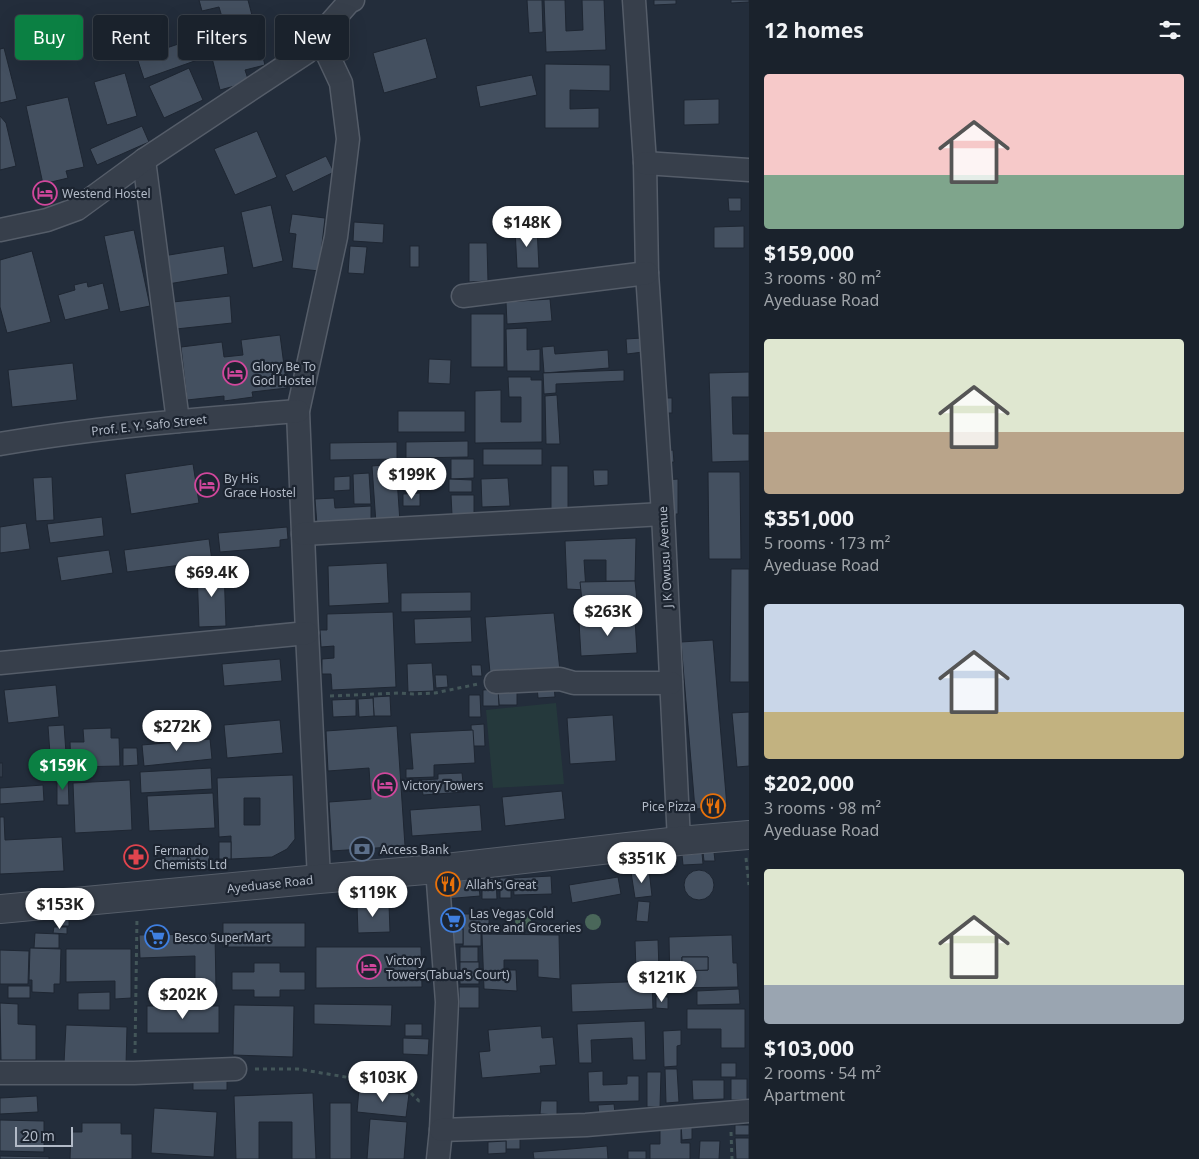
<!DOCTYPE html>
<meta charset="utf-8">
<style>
:root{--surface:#1a222c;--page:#272f38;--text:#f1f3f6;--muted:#9fa4a9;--line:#383f48;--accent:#0b8043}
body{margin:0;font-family:"Noto Sans",sans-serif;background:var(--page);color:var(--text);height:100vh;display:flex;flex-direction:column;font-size:19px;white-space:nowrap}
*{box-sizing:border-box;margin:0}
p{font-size:16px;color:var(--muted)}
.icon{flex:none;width:28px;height:28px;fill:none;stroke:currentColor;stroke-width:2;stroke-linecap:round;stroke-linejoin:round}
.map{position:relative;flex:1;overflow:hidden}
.drawer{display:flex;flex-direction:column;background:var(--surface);width:450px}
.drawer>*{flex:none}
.guide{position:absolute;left:15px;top:15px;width:475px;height:45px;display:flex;gap:10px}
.scale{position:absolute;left:15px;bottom:12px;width:58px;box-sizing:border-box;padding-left:5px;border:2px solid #b2bac7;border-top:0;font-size:14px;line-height:18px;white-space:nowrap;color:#b2bac7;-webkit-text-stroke:4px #1c2430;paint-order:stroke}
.price{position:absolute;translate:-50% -42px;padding:0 11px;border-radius:18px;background:#fff;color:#222;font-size:16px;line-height:32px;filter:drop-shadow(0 1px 2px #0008)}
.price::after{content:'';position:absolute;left:50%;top:30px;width:15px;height:11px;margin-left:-8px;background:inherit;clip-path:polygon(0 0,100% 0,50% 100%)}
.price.selected{background:var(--accent);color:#fff}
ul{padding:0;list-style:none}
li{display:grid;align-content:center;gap:10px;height:265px;padding:0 15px}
li span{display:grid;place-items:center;height:155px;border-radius:5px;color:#555}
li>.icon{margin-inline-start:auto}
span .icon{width:90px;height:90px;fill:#fffc;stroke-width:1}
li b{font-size:21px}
h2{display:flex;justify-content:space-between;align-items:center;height:60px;padding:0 15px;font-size:21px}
.chip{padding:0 18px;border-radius:5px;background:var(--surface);box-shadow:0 5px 20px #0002,0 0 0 1px var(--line);font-size:18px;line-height:45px}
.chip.selected{background:var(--accent);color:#fff}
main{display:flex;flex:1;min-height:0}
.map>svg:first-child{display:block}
.green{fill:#25393c}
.building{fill:#445060;stroke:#1e2632;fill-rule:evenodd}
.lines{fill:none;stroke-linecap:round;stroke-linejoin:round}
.minor-casing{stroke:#555d69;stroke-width:25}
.tertiary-casing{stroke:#555d69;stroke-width:30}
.path{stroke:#435659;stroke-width:3;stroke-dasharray:4 4;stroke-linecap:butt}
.minor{stroke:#373f4b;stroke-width:22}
.tertiary{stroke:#373f4b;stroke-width:28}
.tree{fill:#4a675a}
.labels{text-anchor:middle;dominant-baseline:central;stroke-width:4.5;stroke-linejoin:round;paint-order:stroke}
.poi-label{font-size:12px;fill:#b2bac7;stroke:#1c2430;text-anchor:start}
.street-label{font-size:12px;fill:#b2bac7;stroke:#1c2430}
</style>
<main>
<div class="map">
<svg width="749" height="1159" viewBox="0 0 749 1159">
<rect width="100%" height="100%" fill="#232d3b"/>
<!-- green -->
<path class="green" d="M556 703 564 784 493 788 486 710Z"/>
<!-- building -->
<g class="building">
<path d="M199 0H248L265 65 245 70 249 82 220 90 203 22 222 17 219 7 202 11Z"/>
<path d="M527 0H542L543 32 529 33Z"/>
<path d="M544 0H565L566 31 583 30 582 0H604L606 50 546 52Z"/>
<path d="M654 0H676V4L654 5Z"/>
<path d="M731 0H749V2L731 3Z"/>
<path d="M196 38 203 58 144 79 137 58Z"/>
<path d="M426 38 437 78 384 93 373 53Z"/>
<path d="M4 48 17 99 0 103V49Z"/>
<path d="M545 64 610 65V91L570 90V109L599 108V128H545Z"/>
<path d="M189 68 203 100 164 118 149 86Z"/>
<path d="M125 73 137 116 107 125 94 82Z"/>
<path d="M532 75 537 95 480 107 476 86Z"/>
<path d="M68 97 84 167 66 171 68 178 43 184 26 106Z"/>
<path d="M719 99V124L684 125V100Z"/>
<path d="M0 116 6 123 16 166 0 170Z"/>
<path d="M142 126 149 142 97 165 90 149Z"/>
<path d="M257 131 277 177 235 195 214 149Z"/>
<path d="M326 156 334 172 293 192 285 175Z"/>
<path d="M728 198H741V211H729Z"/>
<path d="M271 205 283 261 253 268 241 212Z"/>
<path d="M292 214 325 218 319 271 292 268 296 234 289 233Z"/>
<path d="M354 222 384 224 383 243 353 241Z"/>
<path d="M744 226V248H714V227Z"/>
<path d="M537 227 539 268H517L515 228Z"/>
<path d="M134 230 150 306 120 312 104 236Z"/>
<path d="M469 243H487L488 281 469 282Z"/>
<path d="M224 246 228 274 168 284 163 256Z"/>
<path d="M350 246 367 247 364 274 348 273Z"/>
<rect x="410" y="246" width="9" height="21"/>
<path d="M32 251 51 322 7 333 0 307V260Z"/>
<path d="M87 282 88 287 103 283 109 309 65 320 58 295 75 290 74 285Z"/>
<path d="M230 296 232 323 176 329 173 302Z"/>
<path d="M550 299 552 321 507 324 506 302Z"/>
<rect x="471" y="314" width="33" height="53"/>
<path d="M527 328V350L540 349V371H507L506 329Z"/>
<path d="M280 335 287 388 252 392 253 397 224 401V396L187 400 181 347 222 342 224 357 243 355 241 340Z"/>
<path d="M642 338 643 352 627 354 626 339Z"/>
<path d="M554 346 555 354 608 350 609 368 544 373 542 347Z"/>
<path d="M429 359 451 360 450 384 428 383Z"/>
<path d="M73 363 77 400 12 407 8 370Z"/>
<path d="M624 370V381L556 384V393L544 394 543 373Z"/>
<path d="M749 372V397H732L733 434H749V461L712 462 709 373Z"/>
<path d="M508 377H531V380H542V442L475 443V391L501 390V422H521V397H509Z"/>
<path d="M557 395 560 444H546L545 396Z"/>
<rect x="664" y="398" width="8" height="15"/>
<rect x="398" y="411" width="67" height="21"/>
<path d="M468 441V457L406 458V442Z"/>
<path d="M397 442V459L330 460V443Z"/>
<rect x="483" y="449" width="59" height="16"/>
<path d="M673 450 674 462 665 463 664 451Z"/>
<path d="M451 459H474V478L451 479Z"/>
<path d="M193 464 199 503 131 514 125 474Z"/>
<path d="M396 464 400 522 376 524 372 466Z"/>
<path d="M402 464H420L421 491H403Z"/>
<rect x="551" y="466" width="17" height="45"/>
<path d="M593 470H608V485L594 486Z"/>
<path d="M708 472H740L741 559H709Z"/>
<path d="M369 473 371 504H354L353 474Z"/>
<path d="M350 476V490L334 491V477Z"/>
<path d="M52 477 54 520 36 521 33 478Z"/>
<path d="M508 478 510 506 482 507 481 479Z"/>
<path d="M449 479 472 480V492H449Z"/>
<path d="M678 479V514H665L664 480Z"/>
<path d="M420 493V506H403V494Z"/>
<path d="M451 495H474V514L452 515Z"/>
<path d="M334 498 335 508 371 506V522L317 525 315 499Z"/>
<path d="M102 517 104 536 50 543 47 524Z"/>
<path d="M26 523 30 549 0 553V527Z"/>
<path d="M287 527 288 539 280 540V547L220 552 218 533Z"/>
<path d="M636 538 635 581H606V560H584L586 590 567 589 565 541Z"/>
<path d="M209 539 212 561 127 572 124 550Z"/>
<path d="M109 550 113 573 61 581 57 557Z"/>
<path d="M387 563 389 603 329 606 328 566Z"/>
<path d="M224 568 226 626 199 627 197 569Z"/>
<path d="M731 569H749V682H730Z"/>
<path d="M635 581 637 601H582L580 582Z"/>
<path d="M471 592V611L401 612V593Z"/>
<path d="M393 612 396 687 332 690 331 674H322V659L334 658V646L321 647 320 630H327V614Z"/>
<path d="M554 613 560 671 490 673 485 617Z"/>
<path d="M471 617 472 642 415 644 414 619Z"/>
<path d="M635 619 637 653 581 656 579 622Z"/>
<path d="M713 640 727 807 695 809 681 642Z"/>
<path d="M280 659 282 681 224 686 222 664Z"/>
<path d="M432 663 434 691 408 692 407 664Z"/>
<path d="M471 665H481L482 676H472Z"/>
<path d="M435 675H447L448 687 436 688Z"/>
<path d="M56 685 59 717 8 723 4 690Z"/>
<path d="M554 685 555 697 538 698 537 686Z"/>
<path d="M498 689H517V705H499Z"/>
<path d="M498 689 499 706H483V690Z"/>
<path d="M469 695H480L481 717H469Z"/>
<path d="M390 696 391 716H374L373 697Z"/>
<path d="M373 698 374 716 359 717 358 699Z"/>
<path d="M356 699V716L333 717 332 700Z"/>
<path d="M749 712V766L737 767 732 713Z"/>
<path d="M613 715 616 761 570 764 567 718Z"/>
<path d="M280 720 283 753 227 758 224 725Z"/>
<path d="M484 724 485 746H472L471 725Z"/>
<path d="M64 725 66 753 50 754 48 726Z"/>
<path d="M397 726 405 846 332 851 329 802 371 799 369 768 328 771 326 731Z"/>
<path d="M111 728V738H119L120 766 71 767 70 742H84L83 729Z"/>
<path d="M473 730 475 763 434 765V777L406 778V769H413L410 733Z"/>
<path d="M210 739 212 759 144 766 142 745Z"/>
<path d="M123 748H137L138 765 123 766Z"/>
<rect x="0" y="763" width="2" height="14"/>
<path d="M211 768 212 789 141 793 140 772Z"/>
<path d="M462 773 464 792 423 795 421 780 438 779V774Z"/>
<path d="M293 775 295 839 287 849 272 857 231 859V836L219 837 217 778ZM244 798H260V825H244Z"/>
<path d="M68 777 69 805H57V778Z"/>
<path d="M130 780 132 830 75 833 73 783Z"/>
<path d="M43 785 44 801 0 804V788Z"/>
<path d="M562 791 565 819 505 826 502 797Z"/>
<path d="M213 793 215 828 149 831 147 796Z"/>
<path d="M480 805 482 831 412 836 410 810Z"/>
<path d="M0 817H4L5 840 62 837 64 871 0 874Z"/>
<rect x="219" y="842" width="12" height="17"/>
<path d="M144 847 146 865 127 867 126 849Z"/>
<path d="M209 848 210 869 161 870V849Z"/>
<path d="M703 852H714L715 861H704Z"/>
<path d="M702 853 703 864 683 865 682 855Z"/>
<path d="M676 857 677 866H671L670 858Z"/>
<path d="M649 870 652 896 635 898 631 872Z"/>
<circle cx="699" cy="885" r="15"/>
<path d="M551 876 552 894 514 895 513 878Z"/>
<path d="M618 877 621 894 572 903 569 885Z"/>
<path d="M478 878 480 896 444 899 442 881Z"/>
<rect x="500" y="878" width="11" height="20"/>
<path d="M482 879H496L497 899H482Z"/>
<path d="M638 901 650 902 648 922 636 921Z"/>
<path d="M389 904 390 932 358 933 357 905Z"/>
<path d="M463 914H489V932H481V946H463Z"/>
<rect x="451" y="915" width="12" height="12"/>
<path d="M58 919 69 920V926H58Z"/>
<rect x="223" y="923" width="82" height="24"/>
<path d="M54 927H67V934L53 933Z"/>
<rect x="451" y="929" width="12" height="15"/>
<path d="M35 933 59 934V948H34Z"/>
<path d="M215 934 216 988 195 989V956L140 958 139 935Z"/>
<path d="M482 934 559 935 560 979 538 977V960H504V970H516L517 991 484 989Z"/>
<path d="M732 935 733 963H737L738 987 670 988 669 937ZM682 957H708V970L682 971Z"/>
<path d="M658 940 659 970H636L635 941Z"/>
<path d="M316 947H421L422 987 316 988Z"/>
<rect x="460" y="947" width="18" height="15"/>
<path d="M30 948 61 949 60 984H54V993L32 992V980H29Z"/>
<path d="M66 949H131V998L115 999V981L66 982Z"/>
<path d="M0 950 29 951 28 984H0Z"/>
<path d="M682 957H708V970L682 971Z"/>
<rect x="460" y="962" width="19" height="22"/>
<path d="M254 963H280V972H305V990H280V997H254V990H232V972H254Z"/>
<path d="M652 981 653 1009 572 1012 571 984Z"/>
<rect x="8" y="986" width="22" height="12"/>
<rect x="459" y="987" width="20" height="21"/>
<path d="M739 989 740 1004 697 1005V991Z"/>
<path d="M110 992V1010H78V993Z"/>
<path d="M656 996 668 997V1009L656 1008Z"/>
<path d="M0 1003 18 1004V1024L36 1025V1060H1Z"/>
<path d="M314 1004 392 1005 391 1026 314 1024Z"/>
<path d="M234 1005 294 1006 293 1057 233 1055Z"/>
<rect x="147" y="1006" width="72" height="27"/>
<path d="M687 1009H745V1048H721V1029H687Z"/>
<path d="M645 1021 646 1060H633L632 1038 591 1040 592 1063H579L577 1024Z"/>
<rect x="405" y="1024" width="17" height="12"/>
<path d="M66 1025 127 1027 126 1065 64 1063Z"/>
<path d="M541 1026 542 1038 553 1037 556 1065 540 1066 541 1073 482 1078 479 1052 490 1051 488 1030Z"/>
<path d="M681 1030V1045L677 1046V1066L664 1067 663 1031Z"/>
<path d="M403 1038 429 1039 428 1055 403 1054Z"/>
<rect x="721" y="1063" width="15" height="14"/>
<path d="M665 1069H677L679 1102 666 1103Z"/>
<path d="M603 1071V1085L627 1084V1076H639V1101L589 1102 588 1072Z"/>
<path d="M647 1072H661L660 1107H647Z"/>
<path d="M193 1075 227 1076V1090H193Z"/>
<rect x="731" y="1079" width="16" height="21"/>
<path d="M692 1080H724V1099L693 1100Z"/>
<path d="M359 1089 409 1094 406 1117 357 1112Z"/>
<path d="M313 1093 316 1159H292V1122H259V1159H236L234 1096Z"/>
<path d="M37 1096 38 1112 0 1114V1098Z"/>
<path d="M541 1101H557V1115L540 1114Z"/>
<rect x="330" y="1103" width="21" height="56"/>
<path d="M614 1104 615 1113 599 1115 598 1105Z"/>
<path d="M154 1108 217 1112 214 1157 151 1153Z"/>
<path d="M370 1119 407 1122 404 1159H367Z"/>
<path d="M0 1120 44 1121V1152L0 1151Z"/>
<path d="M82 1123H121V1134H132V1159H70L71 1132H82Z"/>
<path d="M681 1124H692V1139L682 1140Z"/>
<rect x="735" y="1125" width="14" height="10"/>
<path d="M660 1128H681V1143H690V1159H650V1144H660Z"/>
<rect x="506" y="1138" width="14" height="11"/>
<path d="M735 1138H749V1159H736Z"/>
<path d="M506 1141V1153L488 1154V1142Z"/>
<path d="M700 1141H720L719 1159H699Z"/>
<path d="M607 1146 608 1159H534L533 1152Z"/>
<rect x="628" y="1151" width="18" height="8"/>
<path d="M0 1156 49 1157V1159H0Z"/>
</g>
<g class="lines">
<!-- minor casing -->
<g class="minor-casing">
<g id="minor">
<path d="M634 0 645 163 647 273 663 514 679 841"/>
<path d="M319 36 341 83 348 139 336 237 298 411 307 633 319 879"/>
<path d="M144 160 178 421"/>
<path d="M645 163 749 170"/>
<path d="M0 230 47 220 77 209 144 160 307 52 319 36 349 2 353 0"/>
<path d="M463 296 647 273"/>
<path d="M0 444C99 427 198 419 298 411"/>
<path d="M303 534 663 514"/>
<path d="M0 663 307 633"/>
<path d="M496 682 560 679 574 683H671"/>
<path d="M437 869 447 1002 441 1130 438 1159"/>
<path d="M0 1073H134L235 1069"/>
<path d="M441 1130 586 1125 749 1111"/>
</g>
</g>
<!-- tertiary casing -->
<g class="tertiary-casing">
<path id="tertiary" d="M0 909 319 879 437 869 679 841 749 835"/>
</g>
<!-- path -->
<g class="path">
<path d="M330 696 400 693 413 694 435 693 478 684"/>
<path d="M746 858 749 885"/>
<path d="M135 1053 137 917"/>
<path d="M255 1069H298L405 1087 419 1101H422"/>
<path d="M731 1132 732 1159"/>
</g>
<!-- minor -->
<use href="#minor" class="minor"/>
<!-- tertiary -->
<use href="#tertiary" class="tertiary"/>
</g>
<!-- trees -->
<g class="tree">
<circle cx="523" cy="921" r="8"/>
<circle cx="593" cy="922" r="8"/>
</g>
<!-- icons -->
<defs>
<g id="hotel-ring" transform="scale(1.25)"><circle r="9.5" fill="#1c2430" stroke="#d1479c" stroke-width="1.5"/><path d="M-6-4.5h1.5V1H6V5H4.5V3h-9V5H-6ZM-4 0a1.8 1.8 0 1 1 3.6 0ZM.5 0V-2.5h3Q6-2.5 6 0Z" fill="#d1479c"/></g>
<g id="restaurant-ring" transform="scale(1.25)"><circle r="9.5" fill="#1c2430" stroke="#e8710a" stroke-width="1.5"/><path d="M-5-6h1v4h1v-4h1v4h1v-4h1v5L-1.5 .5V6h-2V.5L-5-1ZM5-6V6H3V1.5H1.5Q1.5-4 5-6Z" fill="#e8710a"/></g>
<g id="bank-ring" transform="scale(1.25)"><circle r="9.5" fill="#1c2430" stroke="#5c6f8a" stroke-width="1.5"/><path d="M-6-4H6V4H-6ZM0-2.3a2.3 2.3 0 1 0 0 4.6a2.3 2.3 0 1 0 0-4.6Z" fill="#5c6f8a"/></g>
<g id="pharmacy-ring" transform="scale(1.25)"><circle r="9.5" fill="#1c2430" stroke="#e0444e" stroke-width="1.5"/><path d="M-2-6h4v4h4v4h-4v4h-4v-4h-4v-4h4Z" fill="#e0444e"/></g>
<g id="supermarket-ring" transform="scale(1.25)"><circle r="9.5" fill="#1c2430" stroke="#3f7fe0" stroke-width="1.5"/><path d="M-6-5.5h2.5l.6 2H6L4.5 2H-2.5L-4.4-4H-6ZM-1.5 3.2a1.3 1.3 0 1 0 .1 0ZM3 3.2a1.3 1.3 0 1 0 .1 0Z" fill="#3f7fe0"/></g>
</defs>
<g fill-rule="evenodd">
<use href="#hotel-ring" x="45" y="193"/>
<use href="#hotel-ring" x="235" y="373"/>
<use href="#hotel-ring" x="207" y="485"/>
<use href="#hotel-ring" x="385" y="785"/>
<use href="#restaurant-ring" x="713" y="806"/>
<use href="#bank-ring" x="362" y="849"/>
<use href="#pharmacy-ring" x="136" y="857"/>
<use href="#restaurant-ring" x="448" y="884"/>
<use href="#supermarket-ring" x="453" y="920"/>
<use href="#supermarket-ring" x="157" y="937"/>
<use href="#hotel-ring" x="369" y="967"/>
</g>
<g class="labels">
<!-- poi labels -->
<g class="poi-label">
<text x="62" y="193">Westend Hostel</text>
<text x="252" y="366">Glory Be To<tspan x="252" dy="14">God Hostel</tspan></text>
<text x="224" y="478">By His<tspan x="224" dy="14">Grace Hostel</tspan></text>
<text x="402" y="785">Victory Towers</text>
<text x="696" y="806" text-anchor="end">Pice Pizza</text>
<text x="380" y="849">Access Bank</text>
<text x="154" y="850">Fernando<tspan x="154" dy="14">Chemists Ltd</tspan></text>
<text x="466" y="884">Allah's Great</text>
<text x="470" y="913">Las Vegas Cold<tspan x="470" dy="14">Store and Groceries</tspan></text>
<text x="174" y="937">Besco SuperMart</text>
<text x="386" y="960">Victory<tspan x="386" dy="14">Towers(Tabua's Court)</tspan></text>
</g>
<!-- street labels -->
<g class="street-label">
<text transform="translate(149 425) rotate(-6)">Prof. E. Y. Safo Street</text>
<text transform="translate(665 557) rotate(-93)">J K Owusu Avenue</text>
<text transform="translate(270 884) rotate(-6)">Ayeduase Road</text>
</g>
</g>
</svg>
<div class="scale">20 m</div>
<b class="price" style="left:527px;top:248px">$148K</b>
<b class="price" style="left:412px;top:500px">$199K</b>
<b class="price" style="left:212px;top:598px">$69.4K</b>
<b class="price" style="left:608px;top:637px">$263K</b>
<b class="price" style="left:177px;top:752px">$272K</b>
<b class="price selected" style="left:63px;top:791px">$159K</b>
<b class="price" style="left:642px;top:884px">$351K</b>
<b class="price" style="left:373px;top:918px">$119K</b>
<b class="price" style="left:60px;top:930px">$153K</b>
<b class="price" style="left:662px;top:1003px">$121K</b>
<b class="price" style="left:183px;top:1020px">$202K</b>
<b class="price" style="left:383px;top:1103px">$103K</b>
<div class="guide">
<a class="chip selected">Buy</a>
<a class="chip">Rent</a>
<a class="chip">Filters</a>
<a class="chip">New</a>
</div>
</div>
<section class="drawer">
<h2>12 homes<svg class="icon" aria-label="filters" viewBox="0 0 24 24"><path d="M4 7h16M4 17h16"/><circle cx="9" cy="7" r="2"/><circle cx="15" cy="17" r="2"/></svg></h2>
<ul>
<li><span style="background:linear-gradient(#f6c9c9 65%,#7fa58c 0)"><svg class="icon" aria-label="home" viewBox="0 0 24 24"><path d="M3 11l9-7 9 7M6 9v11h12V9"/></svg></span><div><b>$159,000</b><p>3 rooms · 80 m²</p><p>Ayeduase Road</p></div></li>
<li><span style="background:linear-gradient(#dfe7d0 60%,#b9a48a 0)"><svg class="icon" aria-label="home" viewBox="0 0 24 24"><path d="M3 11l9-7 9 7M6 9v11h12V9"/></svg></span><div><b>$351,000</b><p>5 rooms · 173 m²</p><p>Ayeduase Road</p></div></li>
<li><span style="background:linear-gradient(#c9d6e8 70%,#c2b280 0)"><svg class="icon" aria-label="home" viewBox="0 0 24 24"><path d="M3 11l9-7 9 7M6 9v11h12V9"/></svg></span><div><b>$202,000</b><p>3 rooms · 98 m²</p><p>Ayeduase Road</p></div></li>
<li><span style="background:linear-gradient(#dfe7d0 75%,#9aa5b1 0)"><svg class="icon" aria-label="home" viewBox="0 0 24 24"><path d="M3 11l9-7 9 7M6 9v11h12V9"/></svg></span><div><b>$103,000</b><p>2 rooms · 54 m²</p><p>Apartment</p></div></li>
</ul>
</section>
</main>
